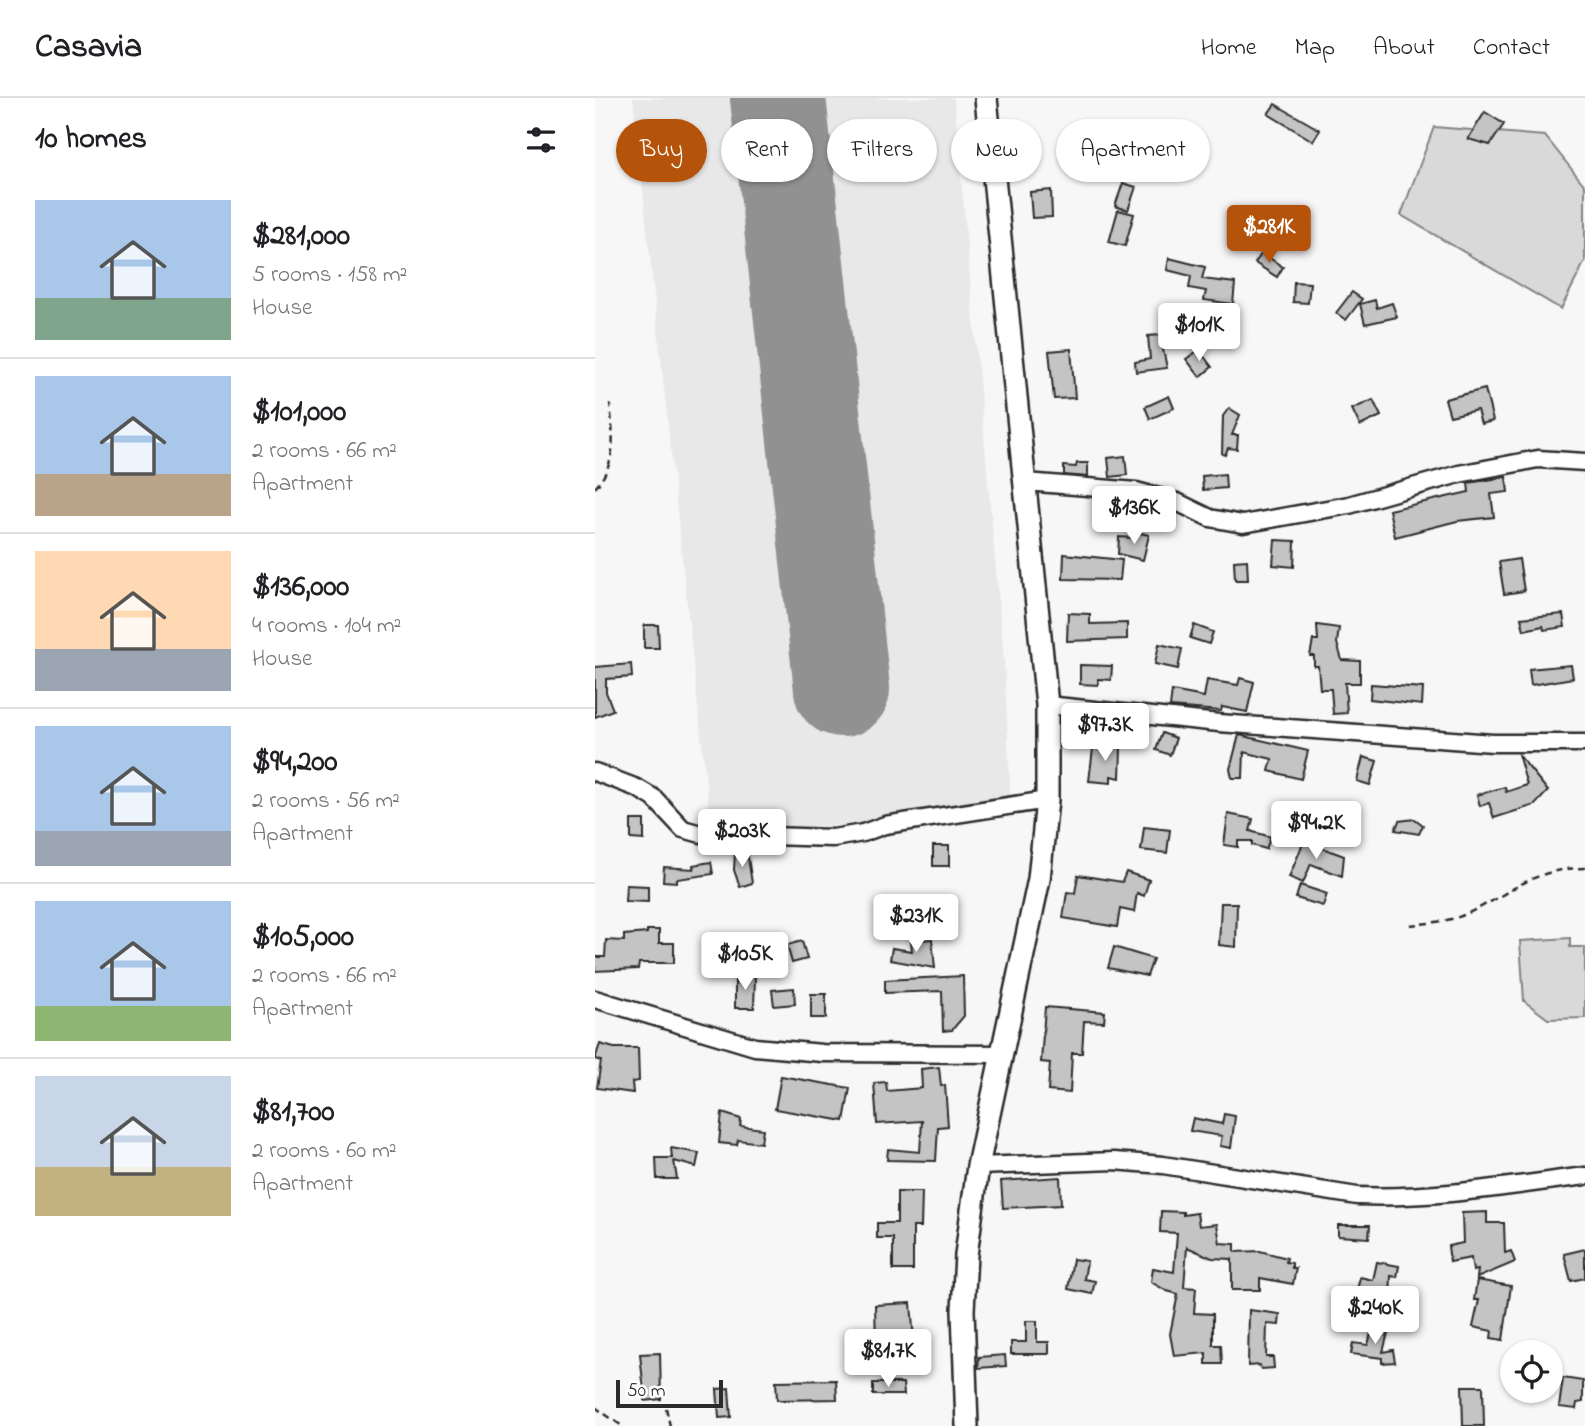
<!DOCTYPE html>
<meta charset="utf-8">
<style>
:root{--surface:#fff;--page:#f2f2f2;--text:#202124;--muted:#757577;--line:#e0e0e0;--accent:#b45309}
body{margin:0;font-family:"Indie Flower",sans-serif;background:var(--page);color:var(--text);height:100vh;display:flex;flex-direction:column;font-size:26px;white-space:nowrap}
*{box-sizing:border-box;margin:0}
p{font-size:23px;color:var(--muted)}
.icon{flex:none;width:38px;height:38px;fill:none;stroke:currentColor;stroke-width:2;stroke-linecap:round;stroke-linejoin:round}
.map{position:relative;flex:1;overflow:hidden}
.side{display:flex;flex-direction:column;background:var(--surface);width:595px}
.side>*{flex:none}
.top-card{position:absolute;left:21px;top:21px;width:665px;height:63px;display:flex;gap:14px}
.tools{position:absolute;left:905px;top:1242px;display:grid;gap:14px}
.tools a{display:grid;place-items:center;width:63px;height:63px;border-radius:50%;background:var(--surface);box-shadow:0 2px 5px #0004;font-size:35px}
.scale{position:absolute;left:21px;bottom:18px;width:107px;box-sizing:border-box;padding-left:7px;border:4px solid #2b2b2b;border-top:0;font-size:19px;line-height:24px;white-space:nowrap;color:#2b2b2b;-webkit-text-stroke:5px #fff;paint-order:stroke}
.price{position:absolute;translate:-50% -60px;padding:0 16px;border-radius:7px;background:#fff;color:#222;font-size:23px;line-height:46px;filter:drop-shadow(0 2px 4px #0008)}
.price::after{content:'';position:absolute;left:50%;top:42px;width:21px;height:16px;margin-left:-10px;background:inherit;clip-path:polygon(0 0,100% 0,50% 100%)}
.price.selected{background:var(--accent);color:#fff}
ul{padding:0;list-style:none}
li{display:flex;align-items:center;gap:21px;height:175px;padding:0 35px}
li+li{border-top:2px solid var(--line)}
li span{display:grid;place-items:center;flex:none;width:196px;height:140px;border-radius:0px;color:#555}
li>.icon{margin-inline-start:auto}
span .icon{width:84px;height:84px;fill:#fffc;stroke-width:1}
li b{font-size:30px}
h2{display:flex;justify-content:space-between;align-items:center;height:84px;padding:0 35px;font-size:30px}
.pill{padding:0 24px;border-radius:32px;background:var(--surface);box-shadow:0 2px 5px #0004;font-size:24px;line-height:63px}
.pill.selected{background:var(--accent);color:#fff}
header{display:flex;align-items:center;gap:42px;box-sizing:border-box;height:98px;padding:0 35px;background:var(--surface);border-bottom:2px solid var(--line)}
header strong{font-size:33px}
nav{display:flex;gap:38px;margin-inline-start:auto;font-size:24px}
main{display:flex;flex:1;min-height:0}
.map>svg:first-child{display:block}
.built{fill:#e8e8e8}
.green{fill:#d9d9d9;stroke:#828282;stroke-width:2}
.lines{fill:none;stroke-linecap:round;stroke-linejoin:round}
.runway{stroke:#919191;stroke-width:96}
.building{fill:#c4c4c4;stroke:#2b2b2b;stroke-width:2}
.minor-casing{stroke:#2b2b2b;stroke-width:21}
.major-casing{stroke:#2b2b2b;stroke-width:26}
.path{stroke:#2b2b2b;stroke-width:2.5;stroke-dasharray:7 5;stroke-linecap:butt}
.minor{stroke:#fff;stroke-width:16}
.major{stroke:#fff;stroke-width:21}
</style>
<header>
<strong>Casavia</strong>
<nav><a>Home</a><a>Map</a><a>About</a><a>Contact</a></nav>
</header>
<main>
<section class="side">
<h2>10 homes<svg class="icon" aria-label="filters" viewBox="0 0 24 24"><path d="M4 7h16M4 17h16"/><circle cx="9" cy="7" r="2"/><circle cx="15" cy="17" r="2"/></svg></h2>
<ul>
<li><span style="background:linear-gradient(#a9c7e8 70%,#7fa58c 0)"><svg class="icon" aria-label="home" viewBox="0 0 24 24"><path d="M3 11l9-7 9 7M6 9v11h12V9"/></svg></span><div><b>$281,000</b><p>5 rooms · 158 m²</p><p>House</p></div></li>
<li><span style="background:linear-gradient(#a9c7e8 70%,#b9a48a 0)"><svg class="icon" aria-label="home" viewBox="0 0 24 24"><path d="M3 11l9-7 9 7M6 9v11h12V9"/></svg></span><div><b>$101,000</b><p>2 rooms · 66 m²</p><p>Apartment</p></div></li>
<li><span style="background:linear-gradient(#ffd9b3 70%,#9aa5b1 0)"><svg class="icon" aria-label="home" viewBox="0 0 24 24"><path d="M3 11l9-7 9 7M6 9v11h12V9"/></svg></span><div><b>$136,000</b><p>4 rooms · 104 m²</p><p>House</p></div></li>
<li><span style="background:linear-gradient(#a9c7e8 75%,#9aa5b1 0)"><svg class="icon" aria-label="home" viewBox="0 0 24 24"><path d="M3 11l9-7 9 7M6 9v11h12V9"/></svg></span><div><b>$94,200</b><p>2 rooms · 56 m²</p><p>Apartment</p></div></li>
<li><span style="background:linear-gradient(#a9c7e8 75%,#8fb573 0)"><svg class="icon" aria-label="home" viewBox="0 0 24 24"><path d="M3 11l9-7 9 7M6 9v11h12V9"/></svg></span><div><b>$105,000</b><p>2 rooms · 66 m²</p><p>Apartment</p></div></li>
<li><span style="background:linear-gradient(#c9d6e8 65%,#c2b280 0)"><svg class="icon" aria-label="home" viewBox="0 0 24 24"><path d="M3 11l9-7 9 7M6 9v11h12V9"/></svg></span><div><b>$81,700</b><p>2 rooms · 60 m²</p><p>Apartment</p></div></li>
</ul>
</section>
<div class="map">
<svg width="990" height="1328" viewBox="0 0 990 1328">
<rect width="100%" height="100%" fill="#f7f7f7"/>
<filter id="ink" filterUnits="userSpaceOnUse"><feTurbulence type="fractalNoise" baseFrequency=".0143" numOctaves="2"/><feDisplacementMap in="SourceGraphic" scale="14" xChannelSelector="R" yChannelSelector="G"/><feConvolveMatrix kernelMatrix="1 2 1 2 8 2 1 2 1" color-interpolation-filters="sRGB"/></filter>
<g filter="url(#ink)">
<!-- built -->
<path class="built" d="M38 0H359L409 562 416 705 330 719 239 728 116 731Z"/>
<!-- green -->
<g class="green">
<path d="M839 29 950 38 990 88V163L966 211 806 117Z"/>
<path d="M975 840V849H990V920L953 921 929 903 925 843Z"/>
</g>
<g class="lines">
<!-- runway -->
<path class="runway" d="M183 0 247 591"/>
</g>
<!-- building -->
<g class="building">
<path d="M680 6 725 32 718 43 673 16Z"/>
<path d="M890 14 909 26 895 47 873 41Z"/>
<path d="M465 44H480V61L466 62Z"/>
<path d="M516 46 519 68 503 70 500 49Z"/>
<path d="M528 85 541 89 533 112 520 108Z"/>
<path d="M456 92 457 119 437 120 435 94Z"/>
<path d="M523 112 539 116 530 148 514 144Z"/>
<path d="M667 155 688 169 682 179 660 165Z"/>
<path d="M574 160 610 169 607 181 640 185 638 206 609 202 611 193 594 190 596 178 572 172Z"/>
<path d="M699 184 715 185 713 205 698 204Z"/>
<path d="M757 194 767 201 751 222 741 215Z"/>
<path d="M780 202 782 210 797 205 802 219 770 226 765 206Z"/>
<path d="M565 237 572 270 541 274 540 264 555 261 553 238Z"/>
<path d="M476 251 480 300 459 301 454 253Z"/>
<path d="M604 252 617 269 605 279 591 261Z"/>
<path d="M890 291 898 323 886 326 882 312 855 318 850 301Z"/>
<path d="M574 298 579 310 555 321 550 309Z"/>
<path d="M778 302 786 318 765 328 757 311Z"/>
<path d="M634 310 645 317 637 337H643L642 351 633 350 630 357 627 356 628 318Z"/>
<path d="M530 358 532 377 515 379 513 360Z"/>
<path d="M482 365H493V379L469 377V368L481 369Z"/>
<path d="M630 376 631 390 608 392 607 378Z"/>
<path d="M911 379 913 394 896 396 899 419 862 423 800 439 794 412 874 394 873 385Z"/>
<path d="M541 434 554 437 548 462 523 456 524 439 539 440Z"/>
<path d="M680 442 700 443 699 469 678 467Z"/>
<path d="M469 456 527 462 525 482 468 481Z"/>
<path d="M924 461 929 493 909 496 904 464Z"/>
<path d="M652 462 653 482H640L639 463Z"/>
<path d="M473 515 495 516V526L532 525V541L472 543Z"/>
<path d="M968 516 970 529 949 532 948 528 929 532 926 520Z"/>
<path d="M49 527H63L64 550H49Z"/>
<path d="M599 527 618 534 614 546 595 540Z"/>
<path d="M722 527 744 530 742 545 747 562 765 563V585H750L752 615 738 616 736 591H725L723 568H719V558H715L718 542H723Z"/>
<path d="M564 546 587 551 583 571 560 566Z"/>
<path d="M36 566 37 579 11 581V594L18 612 0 619V569Z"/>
<path d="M485 567 517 568 516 582 503 581V587L485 586Z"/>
<path d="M976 567 978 580 936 587 934 571Z"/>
<path d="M645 580 659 584 652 614 627 609 626 613 575 609 577 593 609 599 612 582 643 587Z"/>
<path d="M776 586 828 590 827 607 775 601Z"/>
<path d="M567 635 581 640 575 657 561 652Z"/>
<path d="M644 637 713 653 706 681 674 673 677 661 649 654 648 680H637L635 671Z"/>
<path d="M499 643 512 645V650H526L525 680 516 678V685L494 683Z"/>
<path d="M923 656 953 693 940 707 899 720 894 705 885 708 882 697 910 689 911 694 932 687Z"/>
<path d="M768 659 782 663 775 687 762 683Z"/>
<path d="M633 716 658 721 655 733 676 739 671 751 657 747V743H643V749L629 747Z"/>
<path d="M820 721 828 727 824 736 800 732 804 723Z"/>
<path d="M36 722H49V742L36 741Z"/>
<path d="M549 729 575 732 572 755 546 752Z"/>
<path d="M709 743 749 758 747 778 716 766 708 785 694 779Z"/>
<rect x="338" y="748" width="16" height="20"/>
<path d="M152 753 157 785 145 789 139 772 140 754Z"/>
<path d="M116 764 118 776 82 781V784L68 783 69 769 99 771 98 767Z"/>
<path d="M531 774 554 782 549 798 542 795 539 814 525 811 522 829 468 820 472 794 480 795 483 777 527 784Z"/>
<path d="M31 787 53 788V804L30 803Z"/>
<path d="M705 787 732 796 728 808 701 800Z"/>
<path d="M626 805H642L641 849 624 847Z"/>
<path d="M52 832H64V845H79V865H44L43 871 0 873V859H10L11 842 29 843V837L52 835Z"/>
<path d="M337 841 340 870 295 862 297 850 317 853 316 843Z"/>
<path d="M207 843 212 861 197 865 192 847Z"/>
<path d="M519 849 558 861 552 878 513 870Z"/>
<path d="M140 877 160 878 159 910H140Z"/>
<path d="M368 878 369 918 357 932 348 933 347 893 290 895V882Z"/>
<path d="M199 890 200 906 179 908 177 892Z"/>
<rect x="216" y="896" width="15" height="24"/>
<path d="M450 909 510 914 509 924 489 923 487 955H477L475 995 453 993 455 965 446 964Z"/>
<path d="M5 946 19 950H43L44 983 37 984 38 995 2 990 6 963 0 961Z"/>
<path d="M344 969 346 988 350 987 353 1028 343 1029 341 1063 292 1062 293 1051 325 1054 327 1023 282 1026 279 985 291 984 292 993 327 990 326 971Z"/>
<path d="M186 978 255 990 249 1023 180 1011Z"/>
<path d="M127 1015 146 1021 145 1028 168 1031 166 1045 143 1042 142 1047 124 1045Z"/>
<path d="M629 1016 640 1018 636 1050 625 1048 627 1038 595 1033 598 1020 627 1026Z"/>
<path d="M76 1050 104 1055 101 1069 79 1063 82 1081H62L61 1060H77Z"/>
<path d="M465 1079 466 1107 408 1110 406 1083Z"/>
<path d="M302 1094H327L326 1129H318V1172H298V1140H282V1125H302Z"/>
<path d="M566 1113 588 1114V1117L602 1115 604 1128 622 1126 625 1145 640 1146V1154L665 1153 692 1160 691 1164 697 1165V1170H701L698 1186 665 1180V1192H637V1161L617 1160 592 1149 589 1189 601 1190 599 1215 618 1216V1247H626L627 1266H611V1255L579 1258 575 1236 583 1196 572 1193 556 1184 558 1170 579 1174 582 1135 565 1134Z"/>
<path d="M892 1114V1125H909L910 1155 916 1153 920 1164 882 1180 883 1172 878 1173 876 1160 855 1164 853 1148 868 1145 867 1115Z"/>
<path d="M743 1127H775L774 1140 743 1138Z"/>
<path d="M990 1151V1180L976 1183 969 1156Z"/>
<path d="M478 1161 492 1163 489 1181 500 1183 497 1196 473 1191Z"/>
<path d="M782 1164 804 1168 802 1179 796 1178 795 1199 761 1197 765 1179 778 1182Z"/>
<path d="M882 1182 916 1188 908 1242 896 1240 897 1233 878 1229 884 1202H879Z"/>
<path d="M316 1205 319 1243 281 1245 280 1207Z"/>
<path d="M654 1212 685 1216 684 1227 672 1226 671 1259H678L679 1270 666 1271 665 1267 653 1268Z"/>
<path d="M431 1223H442V1244H454V1256H416V1244H431Z"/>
<path d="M778 1227 794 1231 788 1254 798 1252 800 1264 787 1265V1260L756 1256 758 1245 773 1247Z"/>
<path d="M65 1255 66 1301 50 1303 45 1256Z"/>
<path d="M410 1257 411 1268 383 1270 384 1259Z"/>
<path d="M968 1280 988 1283V1304L982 1305 981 1311 964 1309Z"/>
<path d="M241 1282 242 1301 182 1302 181 1283Z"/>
<path d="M278 1285H308L309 1297H278Z"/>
<path d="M867 1288H888L889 1328H868Z"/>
<path d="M134 1290 136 1319 124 1320 122 1291Z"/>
</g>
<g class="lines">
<!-- minor casing -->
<g class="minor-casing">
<g id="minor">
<path d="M431 384 541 393 582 404 615 420 648 426 754 407 864 376 943 361 990 364"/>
<path d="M452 607 624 625 898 645H990"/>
<path d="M0 674 42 690 59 700 88 731 106 736 238 740 268 735 290 727 452 702"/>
<path d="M0 901 160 949 227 955 409 956"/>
<path d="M383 1068 519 1063 568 1067 762 1098C838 1101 914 1088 990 1078"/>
</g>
</g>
<!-- major casing -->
<g class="major-casing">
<path id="major" d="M372 1328 368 1212 371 1157 383 1068 444 781 452 702V607L391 0"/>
</g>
<!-- path -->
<g class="path">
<path d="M0 390C23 364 18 338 15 306"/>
<path d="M815 827C833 825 851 824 869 817 914 798 935 770 990 770"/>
<path d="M0 1309 27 1328"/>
<path d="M71 1310 75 1328"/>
</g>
<!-- minor -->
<use href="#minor" class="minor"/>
<!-- major -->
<use href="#major" class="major"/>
</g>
</g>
</svg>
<div class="tools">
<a><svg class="icon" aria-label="locate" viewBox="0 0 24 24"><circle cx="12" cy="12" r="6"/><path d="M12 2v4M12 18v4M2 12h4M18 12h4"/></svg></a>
</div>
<div class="scale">50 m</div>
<b class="price selected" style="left:674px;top:167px">$281K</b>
<b class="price" style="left:604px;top:265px">$101K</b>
<b class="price" style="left:539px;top:448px">$136K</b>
<b class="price" style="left:510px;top:665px">$97.3K</b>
<b class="price" style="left:721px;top:763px">$94.2K</b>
<b class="price" style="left:147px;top:771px">$203K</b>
<b class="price" style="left:321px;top:856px">$231K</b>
<b class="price" style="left:150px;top:894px">$105K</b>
<b class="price" style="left:780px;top:1248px">$240K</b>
<b class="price" style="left:293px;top:1291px">$81.7K</b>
<div class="top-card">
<a class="pill selected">Buy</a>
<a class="pill">Rent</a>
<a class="pill">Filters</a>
<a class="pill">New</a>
<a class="pill">Apartment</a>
</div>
</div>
</main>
